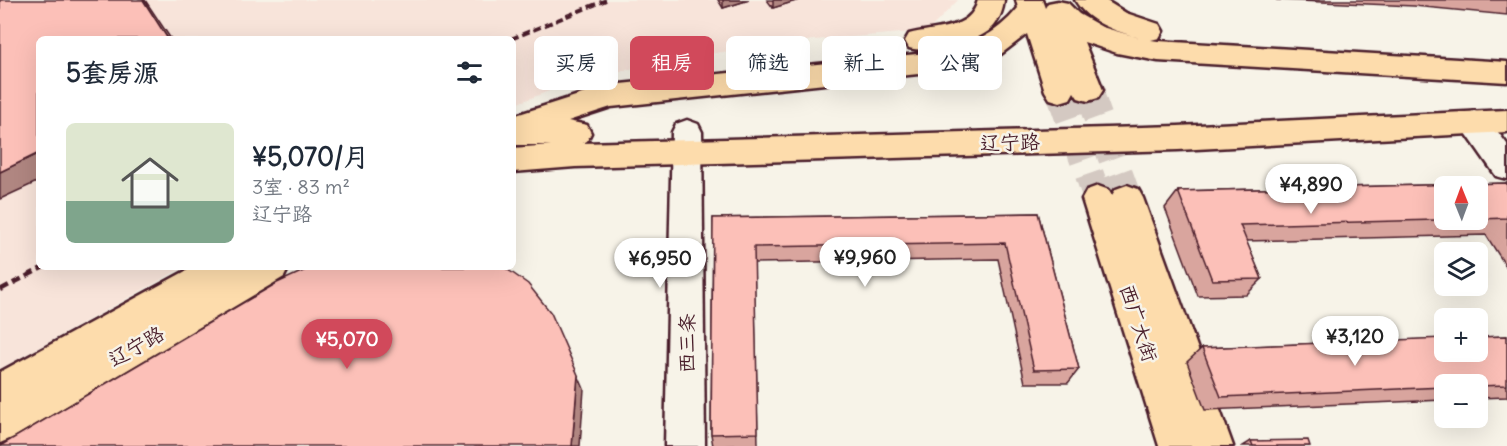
<!DOCTYPE html>
<html lang="zh">
<meta charset="utf-8">
<style>
:root{--surface:#fff;--page:#f2f2f3;--text:#1f2937;--muted:#747a83;--accent:#d1495b}
body{margin:0;font-family:Delius,"LXGW WenKai TC",sans-serif;background:var(--page);color:var(--text);height:100vh;display:flex;flex-direction:column;font-size:22px;white-space:nowrap}
*{box-sizing:border-box;margin:0}
p{font-size:20px;color:var(--muted)}
.icon{flex:none;width:33px;height:33px;fill:none;stroke:currentColor;stroke-width:2;stroke-linecap:round;stroke-linejoin:round}
.map{position:relative;flex:1;overflow:hidden}
.panel{position:absolute;left:36px;top:36px;width:480px;height:234px;display:flex;flex-direction:column;background:var(--surface);border-radius:9px;box-shadow:0 6px 24px #0002}
.panel>*{flex:none}
.guide{position:absolute;left:534px;top:36px;width:570px;height:54px;display:flex;gap:12px}
.needle{width:39px;rotate:359deg}
.fabs{position:absolute;left:1434px;top:176px;display:grid;gap:12px}
.fabs a{display:grid;place-items:center;width:54px;height:54px;border-radius:9px;background:var(--surface);box-shadow:0 6px 24px #0002;font-size:30px}
.price{position:absolute;translate:-50% -51px;padding:0 14px;border-radius:21px;background:#fff;color:#222;font-size:20px;line-height:39px;filter:drop-shadow(0 2px 3px #0008)}
.price::after{content:'';position:absolute;left:50%;top:36px;width:18px;height:14px;margin-left:-9px;background:inherit;clip-path:polygon(0 0,100% 0,50% 100%)}
.price.active{background:var(--accent);color:#fff}
ul{padding:0;list-style:none}
li{display:flex;align-items:center;gap:18px;height:150px;padding:0 30px}
li span{display:grid;place-items:center;flex:none;width:168px;height:120px;border-radius:9px;color:#555}
li>.icon{margin-inline-start:auto}
span .icon{width:72px;height:72px;fill:#fffc;stroke-width:1}
li b{font-size:26px}
h2{display:flex;justify-content:space-between;align-items:center;height:72px;padding:0 30px;font-size:26px}
.chip{padding:0 21px;border-radius:9px;background:var(--surface);box-shadow:0 6px 24px #0002;font-size:21px;line-height:54px}
.chip.active{background:var(--accent);color:#fff}
.map>svg:first-child{display:block}
.built{fill:#f8e4da}
.lines{fill:none;stroke-linecap:round;stroke-linejoin:round}
.primary-tunnel{stroke:#d4c9c2;stroke-width:29;stroke-dasharray:29 15;stroke-linecap:butt}
.tertiary-casing{stroke:#4a1f2b;stroke-width:5}
.primary-casing{stroke:#4a1f2b;stroke-width:5}
.tertiary{fill:#f7f3e8;fill-rule:evenodd}
.primary{fill:#fddcac;fill-rule:evenodd}
.rail-far1{stroke:#4a1f2b;stroke-width:4;stroke-dasharray:8 4;stroke-linecap:butt}
.rail{stroke:#4a1f2b;stroke-width:4.5;stroke-dasharray:10 4.5;stroke-linecap:butt}
.wall{fill:#d9a59e;stroke:#4a1f2b;stroke-width:1.5}
.shaded-wall{fill:#b08681;stroke:#4a1f2b;stroke-width:1.5}
.building{fill:#fcc0b8;stroke:#4a1f2b;stroke-width:1.5}
.labels{text-anchor:middle;dominant-baseline:central;stroke-width:5;stroke-linejoin:round;paint-order:stroke}
.street-label{font-size:20px;fill:#4a1f2b;stroke:#f7f3e8}
</style>
<div class="map">
<svg width="1507" height="446" viewBox="0 0 1507 446">
<rect width="100%" height="100%" fill="#f7f3e8"/>
<filter id="ink" filterUnits="userSpaceOnUse"><feTurbulence type="fractalNoise" baseFrequency=".0167" numOctaves="2"/><feDisplacementMap in="SourceGraphic" scale="12" xChannelSelector="R" yChannelSelector="G"/><feConvolveMatrix kernelMatrix="1 2 1 2 8 2 1 2 1" color-interpolation-filters="sRGB"/></filter>
<g filter="url(#ink)">
<!-- built -->
<path class="built" d="M0 0H958L928 31 814 40 669 59 557 88 513 105V39H39V267H184L0 369Z"/>
<g class="lines">
<!-- primary-tunnel -->
<g class="primary-tunnel">
<path d="M1088 90 1127 198"/>
<path d="M1060 91 1098 199"/>
</g>
<!-- tertiary casing -->
<g class="tertiary-casing">
<g id="tertiary">
<path d="M1474 111 1485 115 1507 144V179L1496 176 1459 123 1463 115Z"/>
<path d="M687 120 698 124 702 132 705 446H665L672 132 676 124Z"/>
</g>
</g>
<!-- primary casing -->
<g class="primary-casing">
<g id="primary">
<path d="M978 0H1004C1003 10 1000 18 994 26 979 43 930 54 909 48L905 41 909 34C934 27 971 31 978 0Z"/>
<path d="M1016 0H1042L1045 8 1048 3 1058 1 1068 3 1079 14 1102 27 1140 38C1116 31 1088 23 1075 0H1105L1126 13 1159 24 1163 31 1159 38 1151 40 1158 41 1507 62V82L1158 61 1117 53 1084 42 1103 90 1098 98 1088 101 1078 98 1074 92 1070 99 1060 102 1050 99 1045 91 1027 34 1001 54 937 72 611 107 568 121 587 125 591 133 587 141 583 143 1178 126 1507 110V132L1178 150 575 167 513 172V148L551 145H513V116L610 85 937 52C971 45 995 36 1018 8Z"/>
<path d="M1127 185 1138 189 1143 198 1233 446H1159L1082 199 1087 190 1098 186 1109 190 1112 195 1116 189Z"/>
<path d="M193 267H289L284 277 14 437 0 443V372Z"/>
</g>
</g>
<!-- tertiary -->
<use href="#tertiary" class="tertiary"/>
<!-- primary -->
<use href="#primary" class="primary"/>
<!-- rail-far1 -->
<path class="rail-far1" d="M511 39 606 0"/>
<!-- rail -->
<path class="rail" d="M0 290 44 267"/>
</g>
<!-- wall -->
<g class="wall">
<path d="M718 0H749L723 8Z"/>
<path d="M767 0H799L773 8Z"/>
<path d="M1276 0H1507V15L1414 6Z"/>
<path d="M1507 183V268L1486 235 1246 241 1262 279 1246 295 1198 296 1165 208 1178 191Z"/>
<path d="M1038 213 1079 369 1068 383H1025L998 259 754 263 758 445 713 446 711 434 713 218Z"/>
<path d="M1507 336V397L1478 398V384H1444V400L1205 410 1187 362 1202 348Z"/>
<path d="M1251 441 1310 446H1243Z"/>
</g>
<!-- shaded-wall -->
<g class="shaded-wall">
<path d="M143 0H145L171 39H168Z"/>
<path d="M723 0H749L723 8Z"/>
<path d="M773 0H799L773 8Z"/>
<path d="M39 153V181L0 199V172Z"/>
<path d="M578 375 584 389 580 446H572Z"/>
</g>
<!-- building -->
<g class="building">
<path d="M0 0H143L168 39H39V153L0 172Z"/>
<path d="M1507 183V218L1478 219V186H1444V219H1474L1240 225 1262 279 1212 280 1178 191Z"/>
<path d="M1038 213 1079 369 1034 370 1005 243 754 247 758 433 711 434 713 218Z"/>
<path d="M312 267H504L528 284 551 313 578 375 572 446H0L277 283Z"/>
<path d="M1507 336V385L1478 386V384H1444V387L1221 397 1202 348 1444 338V351H1478V337Z"/>
<path d="M1308 440 1310 446H1253L1251 441Z"/>
</g>
</g>
<g class="labels">
<!-- street labels -->
<g class="street-label">
<text transform="translate(1010 142) rotate(-2)">辽宁路</text>
<text transform="translate(1139 323) rotate(72)">西广大街</text>
<text transform="translate(686 343) rotate(-90)">西三条</text>
<text transform="translate(136 346) rotate(-30)">辽宁路</text>
</g>
</g>
</svg>
<div class="fabs">
<a><svg class="needle" viewBox="-14 -14 28 28"><path d="M0-13l5 13h-10z" fill="#e53935"/><path d="M0 13l5-13h-10z" fill="#747a83"/></svg></a>
<a><svg class="icon" aria-label="layers" viewBox="0 0 24 24"><path d="M12 4l9 5-9 5-9-5zM3 14l9 5 9-5"/></svg></a>
<a>+</a>
<a>−</a>
</div>
<b class="price" style="left:1311px;top:215px">¥4,890</b>
<b class="price" style="left:865px;top:288px">¥9,960</b>
<b class="price" style="left:660px;top:289px">¥6,950</b>
<b class="price" style="left:1355px;top:367px">¥3,120</b>
<b class="price active" style="left:347px;top:370px">¥5,070</b>
<div class="guide">
<a class="chip">买房</a>
<a class="chip active">租房</a>
<a class="chip">筛选</a>
<a class="chip">新上</a>
<a class="chip">公寓</a>
</div>
<section class="panel">
<h2>5套房源<svg class="icon" aria-label="filters" viewBox="0 0 24 24"><path d="M4 7h16M4 17h16"/><circle cx="9" cy="7" r="2"/><circle cx="15" cy="17" r="2"/></svg></h2>
<ul>
<li><span style="background:linear-gradient(#dfe7d0 65%,#7fa58c 0)"><svg class="icon" aria-label="home" viewBox="0 0 24 24"><path d="M3 11l9-7 9 7M6 9v11h12V9"/></svg></span><div><b>¥5,070/月</b><p>3室 · 83 m²</p><p>辽宁路</p></div></li>
</ul>
</section>
</div>
